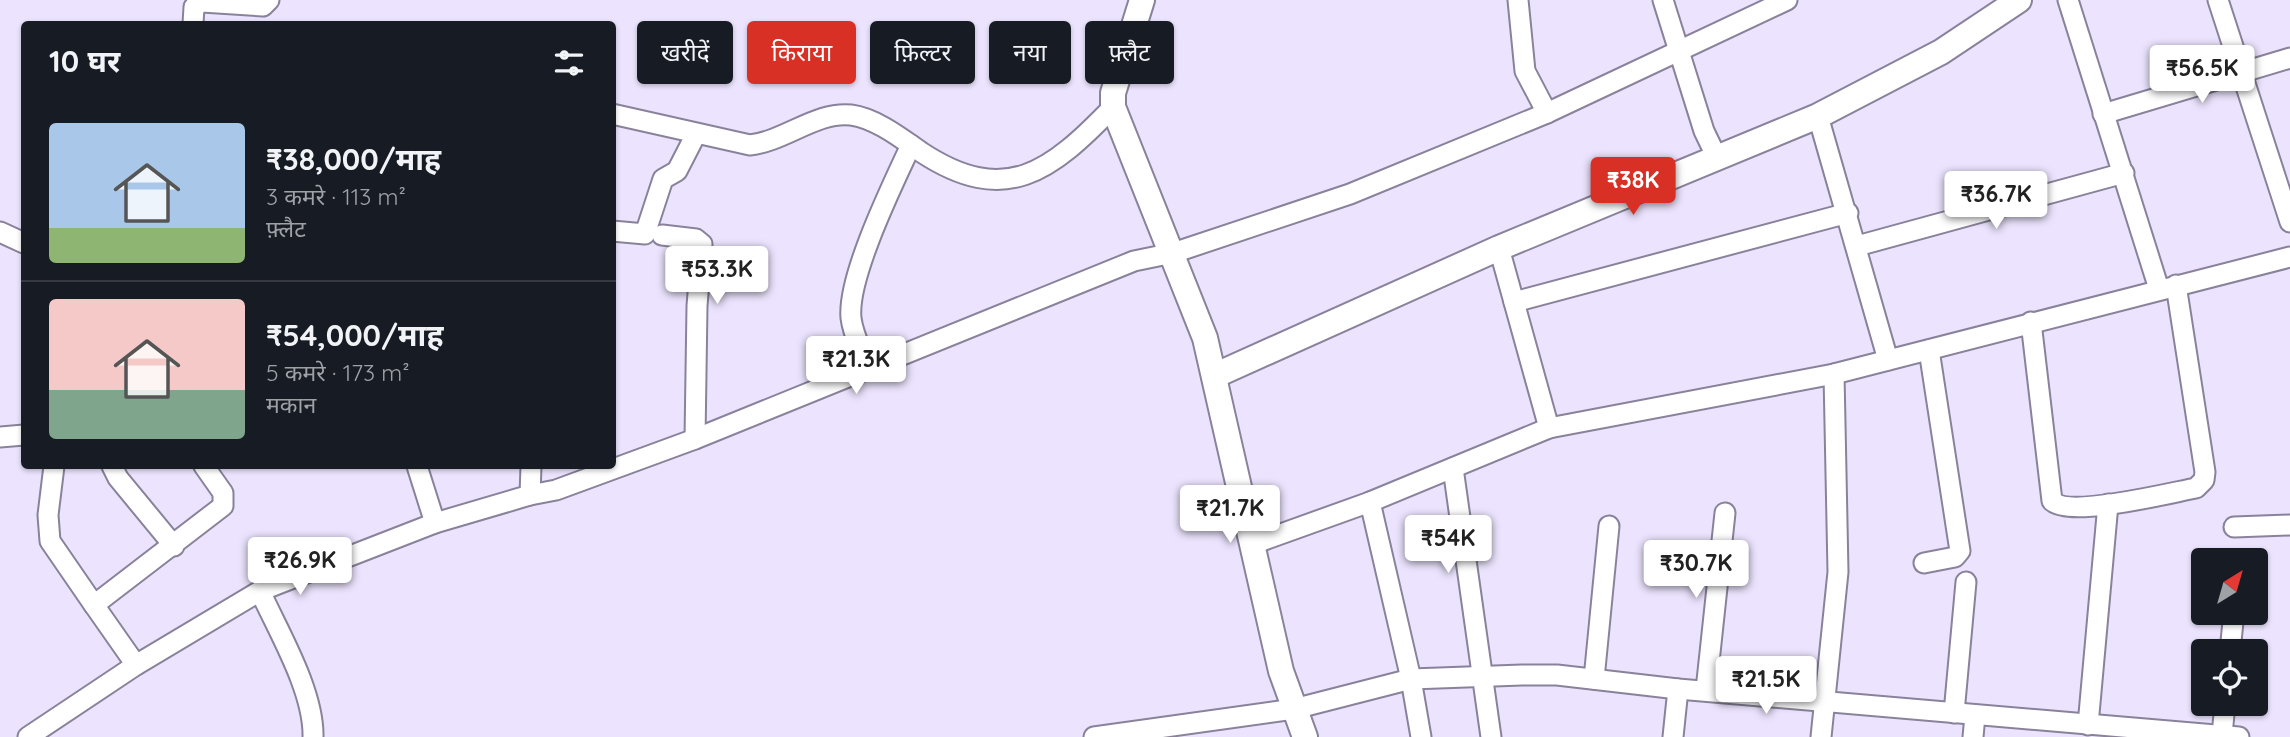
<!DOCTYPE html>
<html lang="hi">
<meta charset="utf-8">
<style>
:root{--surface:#171b24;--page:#20242c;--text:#f1f3f6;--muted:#9ea1a6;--line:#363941;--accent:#d93025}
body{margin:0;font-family:Quicksand,"Noto Sans Devanagari",sans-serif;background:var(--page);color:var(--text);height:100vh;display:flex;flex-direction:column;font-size:26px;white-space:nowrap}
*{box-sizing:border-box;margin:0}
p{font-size:23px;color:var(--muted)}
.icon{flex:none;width:38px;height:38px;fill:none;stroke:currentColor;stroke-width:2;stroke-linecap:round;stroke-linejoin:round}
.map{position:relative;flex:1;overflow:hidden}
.details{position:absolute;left:21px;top:21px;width:595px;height:448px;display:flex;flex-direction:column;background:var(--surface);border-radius:7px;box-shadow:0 2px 5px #0004}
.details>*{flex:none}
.top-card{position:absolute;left:637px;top:21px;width:665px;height:63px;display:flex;gap:14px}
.needle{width:46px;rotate:37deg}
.buttons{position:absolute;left:2191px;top:548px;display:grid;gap:14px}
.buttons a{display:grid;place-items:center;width:77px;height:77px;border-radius:7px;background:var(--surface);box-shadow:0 2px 5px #0004;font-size:35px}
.price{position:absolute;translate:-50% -60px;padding:0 16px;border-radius:7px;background:#fff;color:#222;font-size:23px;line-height:46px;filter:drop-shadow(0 2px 4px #0008)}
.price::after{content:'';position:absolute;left:50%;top:42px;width:21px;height:16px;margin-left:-10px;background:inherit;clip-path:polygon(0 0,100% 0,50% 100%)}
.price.on{background:var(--accent);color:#fff}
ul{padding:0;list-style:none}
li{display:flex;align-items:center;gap:21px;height:175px;padding:0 28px}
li+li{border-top:2px solid var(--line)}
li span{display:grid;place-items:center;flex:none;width:196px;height:140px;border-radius:7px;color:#555}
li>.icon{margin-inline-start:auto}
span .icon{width:84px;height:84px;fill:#fffc;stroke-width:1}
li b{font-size:30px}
h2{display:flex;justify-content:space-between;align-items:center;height:84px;padding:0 28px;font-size:30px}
.chip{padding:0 24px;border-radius:7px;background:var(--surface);box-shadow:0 2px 5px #0004;font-size:24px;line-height:63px}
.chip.on{background:var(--accent);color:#fff}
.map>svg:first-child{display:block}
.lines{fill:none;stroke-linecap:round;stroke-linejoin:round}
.minor-casing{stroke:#89829a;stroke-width:23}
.tertiary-casing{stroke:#89829a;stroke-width:28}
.minor{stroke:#fff;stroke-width:19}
.tertiary{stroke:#fff;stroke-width:24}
</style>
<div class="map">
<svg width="2290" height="737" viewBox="0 0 2290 737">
<rect width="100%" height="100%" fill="#ece4fe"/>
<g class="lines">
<!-- minor casing -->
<g class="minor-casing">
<g id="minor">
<path d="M1518 0 1525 71 1547 113"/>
<path d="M1663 0 1704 131 1717 158"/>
<path d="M2068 0 2159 289"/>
<path d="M2218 0 2290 222"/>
<path d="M193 24 194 7 202 2 263 6 269 0"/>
<path d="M612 114 750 145C785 141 817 111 851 115 875 118 901 138 921 152 1006 208 1051 171 1113 107"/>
<path d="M2103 114 2290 58"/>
<path d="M1818 116 1888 360"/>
<path d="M612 231 645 234 663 179 677 171 696 134"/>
<path d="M0 232 24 243"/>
<path d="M662 235 696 239 702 244 697 306 695 439"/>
<path d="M1857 246 2124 173"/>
<path d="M1499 248 1549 428"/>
<path d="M1514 302 1848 213"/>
<path d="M2031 322 2052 501C2070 518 2169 493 2196 488L2204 480 2205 472 2176 285"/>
<path d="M869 370C863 353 853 336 851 318 847 277 893 184 911 145"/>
<path d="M0 437 24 435"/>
<path d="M54 466 48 515 50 541 94 605"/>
<path d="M112 466 118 478 174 546"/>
<path d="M417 466 435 523"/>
<path d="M1453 468 1491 737"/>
<path d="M530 495 556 490 695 439 1134 261 1173 253 1350 194 1547 113 1787 0"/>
<path d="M1370 502 1411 679 1421 737"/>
<path d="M2234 527 2290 525"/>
<path d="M1253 544 1370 502 1549 428 1834 374 2290 257"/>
<path d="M1924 563 1955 557 1960 551 1929 350"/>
<path d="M260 591C279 633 314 691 313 737"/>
<path d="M2230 651 2234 612"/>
<path d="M136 665 94 605 223 506V493L204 466"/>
<path d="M1594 679 1609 526"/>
<path d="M1706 690 1725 513"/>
<path d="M1954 713 1966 582"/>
<path d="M2088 725 2108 504"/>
<path d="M2222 735 2225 704"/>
<path d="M28 737 136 665 260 591 435 523 530 495 531 466"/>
<path d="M1094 737 1294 709 1411 679 1522 675H1557L1678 689 2239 737"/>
<path d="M1673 737 1678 689"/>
<path d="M1821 737 1838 572 1834 374"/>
<path d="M1973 737 1975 715"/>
</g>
</g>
<!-- tertiary casing -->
<g class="tertiary-casing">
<g id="tertiary">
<path d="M1142 0 1113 93V107L1205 338 1281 671 1305 737"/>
<path d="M1214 376 1499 248 1818 116 1941 52 2019 0"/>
</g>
</g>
<!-- minor -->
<use href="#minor" class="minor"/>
<!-- tertiary -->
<use href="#tertiary" class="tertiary"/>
</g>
</svg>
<div class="buttons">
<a><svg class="needle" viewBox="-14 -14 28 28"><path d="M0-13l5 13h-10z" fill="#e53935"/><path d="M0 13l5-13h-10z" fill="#9ea1a6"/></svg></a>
<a><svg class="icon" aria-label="locate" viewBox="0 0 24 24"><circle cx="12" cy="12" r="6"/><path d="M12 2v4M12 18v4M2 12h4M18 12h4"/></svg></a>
</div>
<b class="price" style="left:2202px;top:105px">₹56.5K</b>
<b class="price on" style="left:1633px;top:217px">₹38K</b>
<b class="price" style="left:1996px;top:231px">₹36.7K</b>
<b class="price" style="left:717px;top:306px">₹53.3K</b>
<b class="price" style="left:856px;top:396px">₹21.3K</b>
<b class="price" style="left:1230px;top:545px">₹21.7K</b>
<b class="price" style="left:1448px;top:575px">₹54K</b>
<b class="price" style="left:300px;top:597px">₹26.9K</b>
<b class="price" style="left:1696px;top:600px">₹30.7K</b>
<b class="price" style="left:1766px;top:716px">₹21.5K</b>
<div class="top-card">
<a class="chip">खरीदें</a>
<a class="chip on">किराया</a>
<a class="chip">फ़िल्टर</a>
<a class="chip">नया</a>
<a class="chip">फ़्लैट</a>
</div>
<section class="details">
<h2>10 घर<svg class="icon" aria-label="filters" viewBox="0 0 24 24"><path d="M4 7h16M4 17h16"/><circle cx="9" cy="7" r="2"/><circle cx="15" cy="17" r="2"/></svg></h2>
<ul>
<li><span style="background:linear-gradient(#a9c7e8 75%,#8fb573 0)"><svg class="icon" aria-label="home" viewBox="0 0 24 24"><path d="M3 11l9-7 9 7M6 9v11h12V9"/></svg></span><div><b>₹38,000/माह</b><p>3 कमरे · 113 m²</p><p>फ़्लैट</p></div></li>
<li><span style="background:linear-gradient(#f6c9c9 65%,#7fa58c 0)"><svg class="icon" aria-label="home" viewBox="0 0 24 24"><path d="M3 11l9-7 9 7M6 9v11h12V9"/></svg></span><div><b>₹54,000/माह</b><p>5 कमरे · 173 m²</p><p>मकान</p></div></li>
</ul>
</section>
</div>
